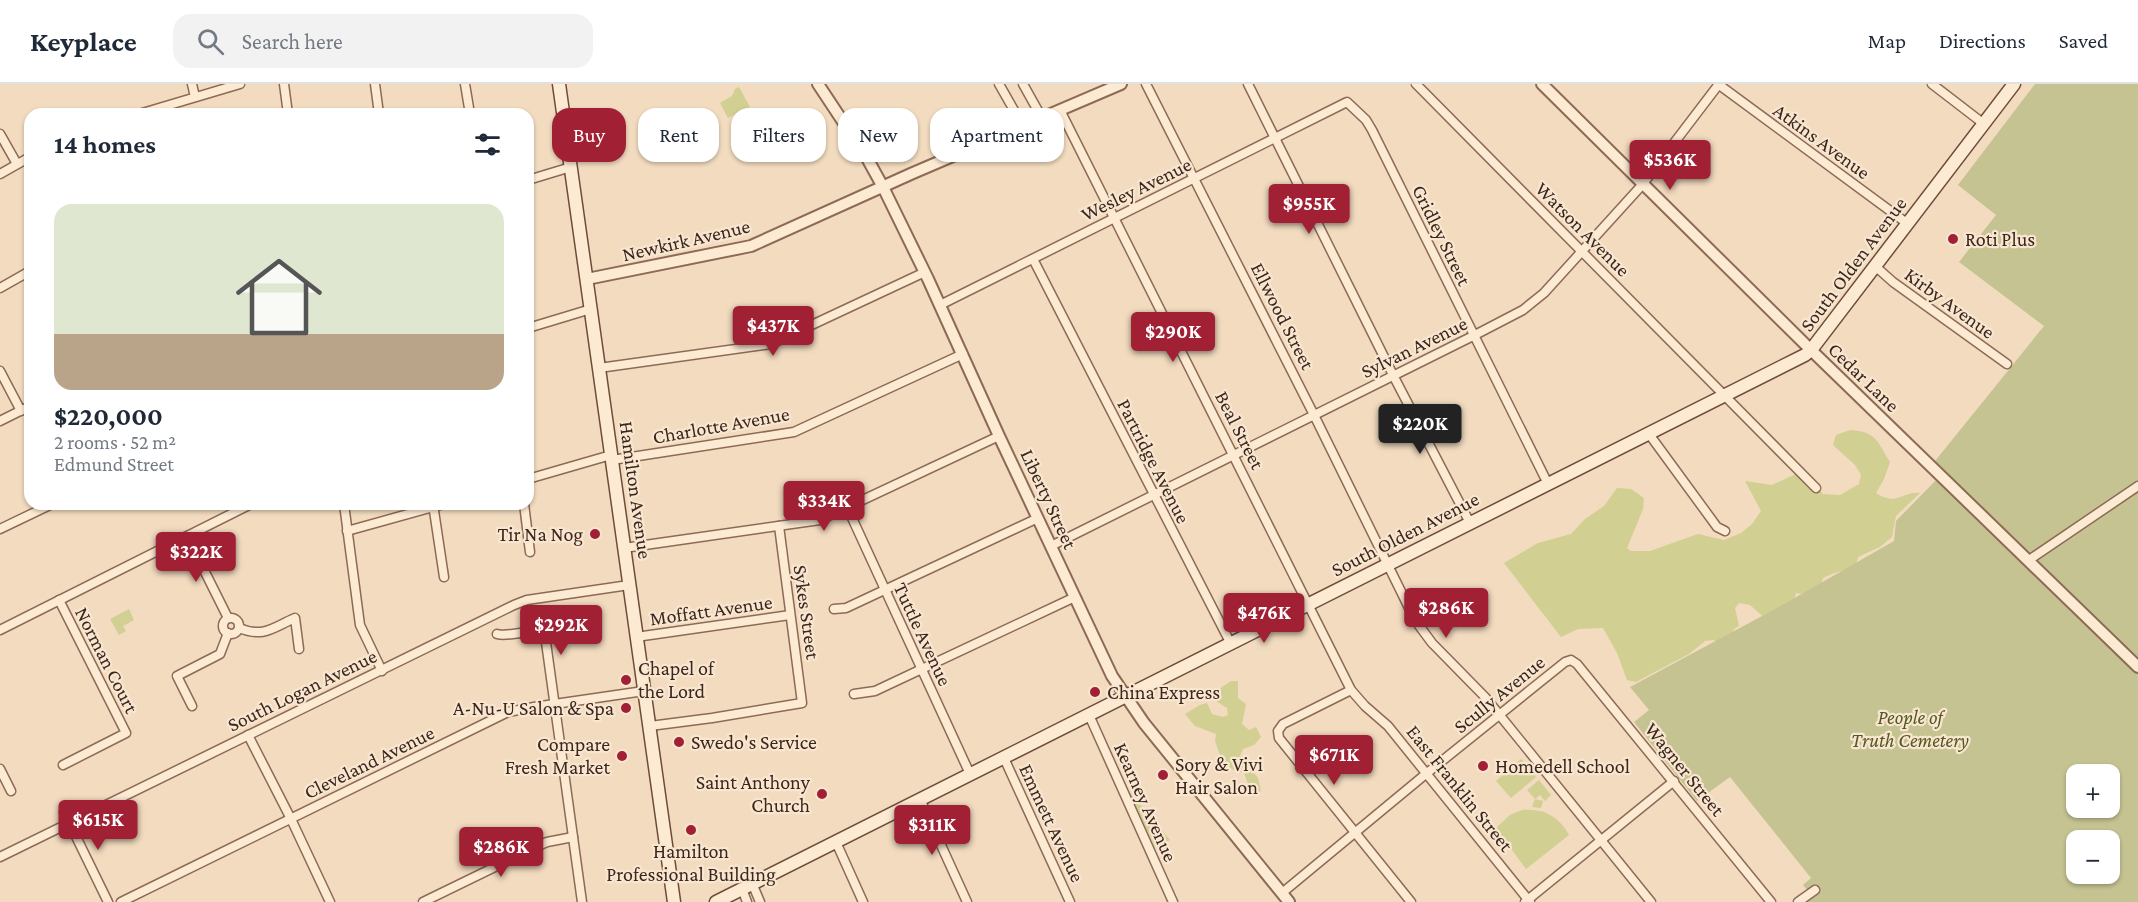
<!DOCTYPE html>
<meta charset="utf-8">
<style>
:root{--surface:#fff;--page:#f2f2f3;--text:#1f2937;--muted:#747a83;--line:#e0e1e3;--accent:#a12034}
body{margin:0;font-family:"Crimson Pro",serif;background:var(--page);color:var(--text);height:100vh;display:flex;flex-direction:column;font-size:22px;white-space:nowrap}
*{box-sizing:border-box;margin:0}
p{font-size:20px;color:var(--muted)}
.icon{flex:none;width:33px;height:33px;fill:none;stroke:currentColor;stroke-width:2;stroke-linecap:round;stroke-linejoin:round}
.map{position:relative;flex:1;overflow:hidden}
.side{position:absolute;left:24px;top:24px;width:510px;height:402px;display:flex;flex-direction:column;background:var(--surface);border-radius:18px;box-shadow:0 2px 4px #0004}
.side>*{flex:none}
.top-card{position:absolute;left:552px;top:24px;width:570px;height:54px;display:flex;gap:12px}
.controls{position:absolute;left:2066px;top:680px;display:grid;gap:12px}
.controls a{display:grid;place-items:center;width:54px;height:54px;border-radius:12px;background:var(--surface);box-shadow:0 2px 4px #0004;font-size:30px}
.price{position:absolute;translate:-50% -51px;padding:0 14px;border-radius:6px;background:var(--accent);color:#fff;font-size:20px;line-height:39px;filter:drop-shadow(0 2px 3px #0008)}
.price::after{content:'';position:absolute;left:50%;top:36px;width:18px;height:14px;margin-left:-9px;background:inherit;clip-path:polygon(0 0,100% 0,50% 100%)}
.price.selected{background:#222;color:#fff}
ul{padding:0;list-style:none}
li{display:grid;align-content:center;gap:12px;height:318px;padding:0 30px}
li+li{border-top:2px solid var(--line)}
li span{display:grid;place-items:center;height:186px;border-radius:18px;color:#555}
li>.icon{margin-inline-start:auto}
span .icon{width:108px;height:108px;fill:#fffc;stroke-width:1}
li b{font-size:26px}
h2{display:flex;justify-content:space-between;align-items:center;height:72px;padding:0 30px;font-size:26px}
.tag{padding:0 21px;border-radius:18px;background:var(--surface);box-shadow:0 2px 4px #0004;font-size:21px;line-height:54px}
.tag.selected{background:var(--accent);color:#fff}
header{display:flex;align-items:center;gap:36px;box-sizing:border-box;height:84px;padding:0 30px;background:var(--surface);border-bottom:2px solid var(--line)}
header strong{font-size:28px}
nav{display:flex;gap:33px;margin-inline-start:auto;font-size:21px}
.search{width:420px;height:54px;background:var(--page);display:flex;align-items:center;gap:15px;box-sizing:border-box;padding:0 21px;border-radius:18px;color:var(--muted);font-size:22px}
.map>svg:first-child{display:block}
.green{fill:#d1cf92}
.cemetery{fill:#c5c392;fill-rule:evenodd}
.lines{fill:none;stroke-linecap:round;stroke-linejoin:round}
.minor-casing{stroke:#8d6a56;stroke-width:11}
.tertiary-casing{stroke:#8d6a56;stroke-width:14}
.secondary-casing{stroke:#6e4c39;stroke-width:15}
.minor{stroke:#fcead3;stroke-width:8}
.tertiary{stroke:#fcead3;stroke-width:10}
.secondary{stroke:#fcead3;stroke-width:12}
.poi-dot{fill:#a12034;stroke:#f9e6d0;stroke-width:2}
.labels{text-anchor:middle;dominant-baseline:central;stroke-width:4.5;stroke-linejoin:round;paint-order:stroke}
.street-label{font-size:20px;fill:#3b261c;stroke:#f9e6d0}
.poi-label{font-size:20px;fill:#3b261c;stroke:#f9e6d0;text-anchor:start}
.park-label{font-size:20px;font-style:italic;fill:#535920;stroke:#f9e6d0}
</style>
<header>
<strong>Keyplace</strong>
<div class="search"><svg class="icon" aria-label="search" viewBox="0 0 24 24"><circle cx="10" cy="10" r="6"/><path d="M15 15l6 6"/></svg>Search here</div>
<nav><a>Map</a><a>Directions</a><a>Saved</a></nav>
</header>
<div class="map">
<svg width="2138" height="818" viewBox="0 0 2138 818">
<rect width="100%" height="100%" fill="#f2dbbf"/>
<!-- green -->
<g class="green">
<path d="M739 3 750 23 728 34 720 19 732 12 735 5Z"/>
<path d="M1850 346C1877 348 1876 356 1890 378L1884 395 1876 409C1897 423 1902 407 1920 409L1896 432 1892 453 1880 463 1858 473 1856 481C1845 487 1834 488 1823 494L1819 508 1810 511 1796 509 1793 520 1767 536 1750 521 1739 519 1735 524 1739 542 1734 545 1731 554 1721 559 1713 556 1705 557 1689 570 1636 598 1627 596 1617 569 1603 544 1578 545 1561 553 1504 479 1538 459 1571 450 1585 435 1604 422 1617 404 1631 405 1644 414 1643 425 1627 464 1631 467H1650L1698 450 1724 456 1741 449 1752 440 1761 427 1745 397 1772 401 1798 389 1815 400 1823 410 1840 411 1859 400 1861 391 1855 381 1833 361 1836 351Z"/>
<path d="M129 525 134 536 123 542 126 547 119 551 110 535Z"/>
<path d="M1231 597H1238V614L1246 620 1242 640 1249 646 1256 643 1261 653 1254 661 1243 665 1240 672 1258 694 1261 707 1253 713 1244 689 1236 687 1223 680 1215 657 1216 650 1195 642 1185 630 1200 621 1207 619 1212 630 1223 633 1228 631 1227 624 1211 614 1213 609Z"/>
<path d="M1521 675 1536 693 1511 714 1496 697Z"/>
<path d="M1539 696 1551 711 1545 717 1540 711 1535 715 1543 717 1541 724 1532 723 1535 715 1527 706Z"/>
<path d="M1127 705 1170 756 1155 763Z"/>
<path d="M1522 726C1543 724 1559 732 1569 751L1526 785 1496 744 1510 731Z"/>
</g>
<!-- cemetery -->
<path class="cemetery" d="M2035 0H2138V818H1804L1812 812 1803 801 1811 794 1730 693 1697 717 1634 638 1649 626 1630 603 1777 524 1894 457 1896 437 1940 392 1931 382 2044 242 1959 178 1996 131 1958 101ZM2076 690H2109V723H2076ZM2076 756H2109V789H2076Z"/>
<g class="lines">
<!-- minor casing -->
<g class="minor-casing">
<g id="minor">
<path d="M192 0 195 13"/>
<path d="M284 0 288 30"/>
<path d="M375 0 379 30"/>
<path d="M465 0 470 30"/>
<path d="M999 0 1023 42"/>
<path d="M1023 0 1042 34"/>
<path d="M1146 0 1314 331 1415 536 1432 559 1485 613 1651 818"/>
<path d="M1248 0 1393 291 1470 439"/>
<path d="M1416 0 1816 404"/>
<path d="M1718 0 1908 140"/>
<path d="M1932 0 1984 40"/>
<path d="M1060 26 1351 606 1365 622 1388 642 1530 818"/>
<path d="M139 30 240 0"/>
<path d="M0 50 17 80"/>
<path d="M0 90 30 73"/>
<path d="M528 96 571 83"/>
<path d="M1033 175 1231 560"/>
<path d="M1875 182 1893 198 2007 280"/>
<path d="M0 204 30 187"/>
<path d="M940 221 1347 18 1366 36 1372 46 1548 400"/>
<path d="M528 244 591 225"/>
<path d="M599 284 771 260 925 188"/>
<path d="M0 287 21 327"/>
<path d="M0 337 30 322"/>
<path d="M1649 350 1717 443 1725 447"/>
<path d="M612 376 794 348 963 270"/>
<path d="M528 395 611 371"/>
<path d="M344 420 360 541 382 587"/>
<path d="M433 420 444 493"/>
<path d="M524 420 530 468"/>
<path d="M847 423 970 690"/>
<path d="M0 445 52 420"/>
<path d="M347 447 444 420"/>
<path d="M187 452 228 534"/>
<path d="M1051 462 1473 252 1523 226 1544 209 1642 101 1719 0"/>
<path d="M624 464 820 436 999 352"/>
<path d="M2029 476 2138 402"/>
<path d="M59 516 126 649 63 681"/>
<path d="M834 525 846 524 1038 434"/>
<circle cx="231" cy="542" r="8"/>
<path d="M239 544C264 554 272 544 295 534L299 565"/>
<path d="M0 546 251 420"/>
<path d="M497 550C511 554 534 542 545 551L582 818"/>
<path d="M636 553 790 531"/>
<path d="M1351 606 1283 640 1278 647 1279 654 1411 818"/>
<path d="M854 610 875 607 1075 513"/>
<path d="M192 622 177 592 220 570 228 549"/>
<path d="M1089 631 1173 818"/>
<path d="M650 642 712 634 802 619 779 442"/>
<path d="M248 651 291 735 330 818"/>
<path d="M1004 674 1070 818"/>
<path d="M0 685 11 707"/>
<path d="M920 715 967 818"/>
<path d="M64 728 108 818"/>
<path d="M836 758 863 818"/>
<path d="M0 773 514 521 527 516 629 501"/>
<path d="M752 799 760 818"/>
<path d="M742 805 747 818"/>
<path d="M1282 809 1427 689 1565 578 1571 576 1577 580 1771 818"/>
<path d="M121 818 508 628 534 623 644 607"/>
<path d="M423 818 538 762 547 758 573 753"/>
<path d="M1525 818 1674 697"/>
<path d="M1798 818 1815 806"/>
</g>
</g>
<!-- tertiary casing -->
<g class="tertiary-casing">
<g id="tertiary">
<path d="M818 0 867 74 883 103 928 195 999 352 1112 592 1144 639 1289 818"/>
<path d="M1542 0 1811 266 2138 583"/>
<path d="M587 195 751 162 913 89 1121 0"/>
</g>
</g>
<!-- secondary casing -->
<g class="secondary-casing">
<g id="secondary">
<path d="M559 0 674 818"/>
<path d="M716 818 1805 271 1811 266 2014 0"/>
</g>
</g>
<!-- minor -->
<use href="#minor" class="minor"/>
<!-- tertiary -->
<use href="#tertiary" class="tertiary"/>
<!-- secondary -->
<use href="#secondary" class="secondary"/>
</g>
<!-- markers -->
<g class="poi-dot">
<circle cx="1953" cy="155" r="6"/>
<circle cx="595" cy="450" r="6"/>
<circle cx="626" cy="596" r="6"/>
<circle cx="1095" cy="608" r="6"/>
<circle cx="626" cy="624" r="6"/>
<circle cx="679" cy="658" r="6"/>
<circle cx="622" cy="672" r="6"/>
<circle cx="1483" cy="682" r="6"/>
<circle cx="1163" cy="691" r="6"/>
<circle cx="822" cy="710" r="6"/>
<circle cx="691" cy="746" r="6"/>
</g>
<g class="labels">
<!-- street labels -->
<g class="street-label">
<text transform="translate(1822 57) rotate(36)">Atkins Avenue</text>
<text transform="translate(1136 105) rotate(-26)">Wesley Avenue</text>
<text transform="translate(1583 145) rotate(45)">Watson Avenue</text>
<text transform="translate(1442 151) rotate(64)">Gridley Street</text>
<text transform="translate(686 156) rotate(-13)">Newkirk Avenue</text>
<text transform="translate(1853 180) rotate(-53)">South Olden Avenue</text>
<text transform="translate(1950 219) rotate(36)">Kirby Avenue</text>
<text transform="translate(1283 232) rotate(63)">Ellwood Street</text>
<text transform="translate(1414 263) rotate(-26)">Sylvan Avenue</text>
<text transform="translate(1864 293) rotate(44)">Cedar Lane</text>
<text transform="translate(721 341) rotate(-10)">Charlotte Avenue</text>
<text transform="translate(1240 346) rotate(63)">Beal Street</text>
<text transform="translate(1154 377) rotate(63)">Partridge Avenue</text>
<text transform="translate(636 406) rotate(82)">Hamilton Avenue</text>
<text transform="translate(1049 415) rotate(65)">Liberty Street</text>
<text transform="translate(1405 450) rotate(-27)">South Olden Avenue</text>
<text transform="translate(711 526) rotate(-8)">Moffatt Avenue</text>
<text transform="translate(807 528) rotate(82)">Sykes Street</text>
<text transform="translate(923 550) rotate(65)">Tuttle Avenue</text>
<text transform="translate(107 576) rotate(63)">Norman Court</text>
<text transform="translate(302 606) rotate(-26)">South Logan Avenue</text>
<text transform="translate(1499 610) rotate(-39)">Scully Avenue</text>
<text transform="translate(369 678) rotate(-26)">Cleveland Avenue</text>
<text transform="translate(1685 685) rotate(51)">Wagner Street</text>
<text transform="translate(1460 704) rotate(51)">East Franklin Street</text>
<text transform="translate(1146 718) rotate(66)">Kearney Avenue</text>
<text transform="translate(1052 739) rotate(65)">Emmett Avenue</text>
</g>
<!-- poi labels -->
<g class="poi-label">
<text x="1965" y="155">Roti Plus</text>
<text x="583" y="450" text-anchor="end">Tir Na Nog</text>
<text x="638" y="584">Chapel of<tspan x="638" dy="23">the Lord</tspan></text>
<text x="1107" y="608">China Express</text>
<text x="614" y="624" text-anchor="end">A-Nu-U Salon &amp; Spa</text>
<text x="691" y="658">Swedo's Service</text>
<text x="610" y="660" text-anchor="end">Compare<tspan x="610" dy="23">Fresh Market</tspan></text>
<text x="1175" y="680">Sory &amp; Vivi<tspan x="1175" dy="23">Hair Salon</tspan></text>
<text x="1495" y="682">Homedell School</text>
<text x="810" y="698" text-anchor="end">Saint Anthony<tspan x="810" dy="23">Church</tspan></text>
<text x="691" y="767" text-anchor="middle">Hamilton<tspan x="691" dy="23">Professional Building</tspan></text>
</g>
<!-- park labels -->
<g class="park-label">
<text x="1910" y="633">People of<tspan x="1910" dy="23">Truth Cemetery</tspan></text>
</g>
</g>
</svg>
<div class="controls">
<a>+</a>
<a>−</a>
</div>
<b class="price" style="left:1670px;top:107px">$536K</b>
<b class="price" style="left:1309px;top:151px">$955K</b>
<b class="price" style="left:773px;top:273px">$437K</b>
<b class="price" style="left:1173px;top:279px">$290K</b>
<b class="price selected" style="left:1420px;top:371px">$220K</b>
<b class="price" style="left:824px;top:448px">$334K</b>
<b class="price" style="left:196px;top:499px">$322K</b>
<b class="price" style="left:1446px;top:555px">$286K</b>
<b class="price" style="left:1264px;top:560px">$476K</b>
<b class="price" style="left:561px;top:572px">$292K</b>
<b class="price" style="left:1334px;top:702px">$671K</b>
<b class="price" style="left:98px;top:767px">$615K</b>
<b class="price" style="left:932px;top:772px">$311K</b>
<b class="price" style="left:501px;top:794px">$286K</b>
<div class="top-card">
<a class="tag selected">Buy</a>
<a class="tag">Rent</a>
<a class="tag">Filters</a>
<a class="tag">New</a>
<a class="tag">Apartment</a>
</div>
<section class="side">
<h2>14 homes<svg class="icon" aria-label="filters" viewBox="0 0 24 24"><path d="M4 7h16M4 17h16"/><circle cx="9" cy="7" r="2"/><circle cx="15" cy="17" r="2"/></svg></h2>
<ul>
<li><span style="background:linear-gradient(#dfe7d0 70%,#b9a48a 0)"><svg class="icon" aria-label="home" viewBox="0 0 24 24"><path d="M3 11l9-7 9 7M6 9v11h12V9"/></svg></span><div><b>$220,000</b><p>2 rooms · 52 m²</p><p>Edmund Street</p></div></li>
</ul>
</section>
</div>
